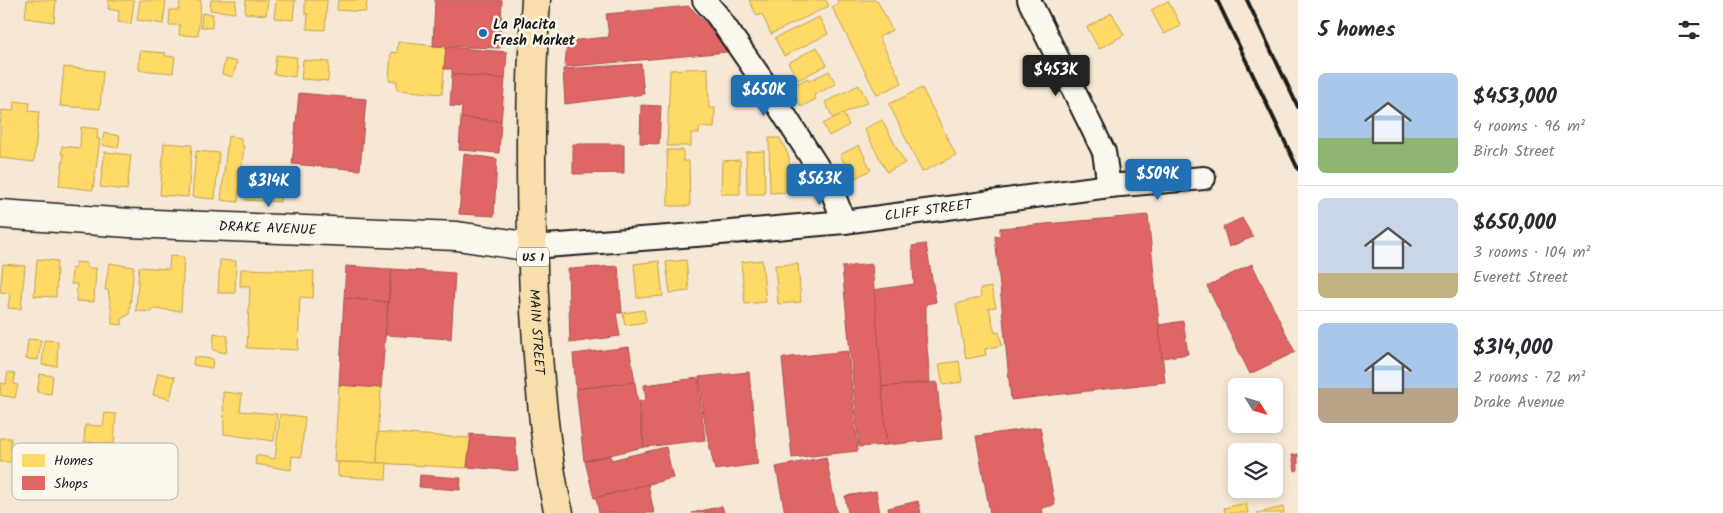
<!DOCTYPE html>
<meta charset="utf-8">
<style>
:root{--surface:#fff;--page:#f7f7f7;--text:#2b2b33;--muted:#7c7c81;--line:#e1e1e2;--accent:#1f6fb2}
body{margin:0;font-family:Kalam,sans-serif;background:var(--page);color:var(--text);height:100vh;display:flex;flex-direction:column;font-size:19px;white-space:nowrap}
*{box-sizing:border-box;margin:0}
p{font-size:16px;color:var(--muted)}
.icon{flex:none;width:28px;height:28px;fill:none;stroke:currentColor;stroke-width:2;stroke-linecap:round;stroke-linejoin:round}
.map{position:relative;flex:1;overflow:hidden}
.drawer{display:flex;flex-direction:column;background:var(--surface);width:425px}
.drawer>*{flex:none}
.needle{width:32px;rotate:127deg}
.controls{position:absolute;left:1228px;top:378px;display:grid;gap:10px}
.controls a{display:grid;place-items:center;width:55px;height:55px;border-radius:8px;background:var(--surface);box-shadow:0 2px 8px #0003;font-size:25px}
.price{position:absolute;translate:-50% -42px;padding:0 11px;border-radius:5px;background:var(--accent);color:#fff;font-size:16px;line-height:32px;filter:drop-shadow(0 1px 2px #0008)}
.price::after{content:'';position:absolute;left:50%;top:30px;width:15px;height:11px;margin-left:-8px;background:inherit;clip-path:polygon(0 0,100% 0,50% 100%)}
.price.active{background:#222;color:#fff}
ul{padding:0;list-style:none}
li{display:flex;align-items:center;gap:15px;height:125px;padding:0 20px}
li+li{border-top:1px solid var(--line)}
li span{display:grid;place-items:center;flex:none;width:140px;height:100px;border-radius:8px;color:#555}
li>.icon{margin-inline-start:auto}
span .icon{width:60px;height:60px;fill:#fffc;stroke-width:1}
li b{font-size:21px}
h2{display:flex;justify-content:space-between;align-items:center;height:60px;padding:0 20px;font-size:21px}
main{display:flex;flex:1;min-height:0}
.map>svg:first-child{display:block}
.homes{fill:#ffd966;stroke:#bba050}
.shops{fill:#e06666;stroke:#a55050}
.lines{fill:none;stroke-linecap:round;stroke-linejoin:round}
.street-casing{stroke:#1c1c1c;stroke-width:26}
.secondary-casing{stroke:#1c1c1c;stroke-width:31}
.primary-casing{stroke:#1c1c1c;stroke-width:31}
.street{stroke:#fbf7ec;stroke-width:22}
.secondary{stroke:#fbf7ec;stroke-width:28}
.primary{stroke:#f8deab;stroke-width:28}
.rail{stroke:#1c1c1c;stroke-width:4}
.poi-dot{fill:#1f6fb2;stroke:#fbf7ec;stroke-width:2}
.labels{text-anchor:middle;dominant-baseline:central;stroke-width:5;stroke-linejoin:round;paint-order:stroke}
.shield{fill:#fbf7ec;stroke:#5f5e5a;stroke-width:1}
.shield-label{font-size:12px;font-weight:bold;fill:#1c1c1c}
.poi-label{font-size:14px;font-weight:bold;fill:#1c1c1c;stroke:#fbf7ec;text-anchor:start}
.street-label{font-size:14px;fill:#1c1c1c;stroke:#fbf7ec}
.key{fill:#fbf7ec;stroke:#b8b5ae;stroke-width:1}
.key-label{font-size:14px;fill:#1c1c1c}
</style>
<main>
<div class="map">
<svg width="1298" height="513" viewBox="0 0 1298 513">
<rect width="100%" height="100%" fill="#f7e8d5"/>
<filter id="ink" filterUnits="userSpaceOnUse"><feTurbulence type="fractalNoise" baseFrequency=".02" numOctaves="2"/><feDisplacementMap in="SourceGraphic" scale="10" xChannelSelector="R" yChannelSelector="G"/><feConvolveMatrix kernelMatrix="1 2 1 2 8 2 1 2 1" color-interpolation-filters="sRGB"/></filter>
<g filter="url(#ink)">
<!-- homes -->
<g class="homes">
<path d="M27 0H56L54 22 25 18Z"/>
<path d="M109 0H134L131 24 118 22 119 11 108 9Z"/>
<path d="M140 0H166L163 24 137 20Z"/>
<path d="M180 0H201L198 36 179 35 180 25H169L170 10H179Z"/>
<path d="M211 0H236L235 13 210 10Z"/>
<path d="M246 0H268L266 15 245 13Z"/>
<path d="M276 0H295L293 20 274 18Z"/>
<path d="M305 0H327L325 30 307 29 308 14H305Z"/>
<path d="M338 0H367L366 12 337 10Z"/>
<path d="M749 0H826L829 6 771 34 762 14 757 16Z"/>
<path d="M837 0H877L892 30 879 37 902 83 877 95 832 7 839 3Z"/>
<path d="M1168 1 1181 26 1164 34 1151 10Z"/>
<path d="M202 13 213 14 212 28 201 27Z"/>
<path d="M1112 13 1124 35 1099 49 1087 27Z"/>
<path d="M819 17 828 34 784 56 775 38Z"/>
<path d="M398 42 446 47 442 94 397 90V81H389L391 52 397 53Z"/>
<path d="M817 47 827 65 798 80 788 63Z"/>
<path d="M140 51 166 53 165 56 175 57 173 73 139 70Z"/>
<path d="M276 55 297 57 295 77 274 74Z"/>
<path d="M225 59 237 62 233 77 222 74Z"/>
<path d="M303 60 329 62 328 81 301 79Z"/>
<path d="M64 67 103 71 100 109 60 106Z"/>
<path d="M708 68 709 108H715L714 128 700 127 699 133H691V146H667L670 70Z"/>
<path d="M829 71 836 84 814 95 816 99 801 107 790 87 808 78 809 81Z"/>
<path d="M859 85 868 102 833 118 825 102Z"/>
<path d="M922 88 956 155 922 172 889 104Z"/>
<path d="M14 101 30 103 29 111 39 112 34 162 0 158V126L2 110 13 111Z"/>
<path d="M843 113 849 125 829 136 823 124Z"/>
<path d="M882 120 905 163 887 172 864 129Z"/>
<path d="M81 127 98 129 97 139H100L93 190 59 186 64 154H61L62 146 80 148Z"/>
<path d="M104 133 120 136 118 148 102 145Z"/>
<path d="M228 136 241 138V145L244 146 238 202 221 200Z"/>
<path d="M769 138H780L789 157 790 192 770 193Z"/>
<path d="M164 143 192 145 188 197 160 195Z"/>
<path d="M859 145 871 170 853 179 840 155Z"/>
<path d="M667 150H683V161H689L690 206H668Z"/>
<path d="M196 151 219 153 215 199 192 197Z"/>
<path d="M764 151 765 194H747L746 152Z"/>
<path d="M105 152 131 155 127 190 100 187Z"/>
<path d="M740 160V194H721L722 161Z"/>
<path d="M248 175 282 178 280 202 246 200Z"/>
<path d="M170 256 184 257 181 311 152 309V312L136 311 139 267 169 269Z"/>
<path d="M37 259 57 261 56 297 34 296Z"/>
<path d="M220 260 236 261 235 293H218Z"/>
<path d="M686 260 689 291 670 293 666 262Z"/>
<path d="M762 260 766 302 745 304 741 262Z"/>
<path d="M659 261 663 296 637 298 634 264Z"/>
<path d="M76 262 87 263V268H96L94 302 76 301 77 284H71L72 268H76Z"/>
<path d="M109 263 134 267 129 315 122 318V325L112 324V314L108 290H105Z"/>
<path d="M3 264 25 266 21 309 8 308 10 293 0 292Z"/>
<path d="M798 264 801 302 778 304 775 265Z"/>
<path d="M241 269 314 271 313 298 300 297 298 350 247 348 250 286H240Z"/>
<path d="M991 287 996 307 989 308 995 333 999 332 1002 345 985 349 986 355 966 359 956 304 981 297 980 289Z"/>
<path d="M644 310 646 322 625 325 623 313Z"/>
<path d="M214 333 228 336 226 353 213 350Z"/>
<path d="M28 339 41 340 38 360 26 359Z"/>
<path d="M44 340 58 341 57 366 42 365Z"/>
<path d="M194 357 213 359 212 368 193 365Z"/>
<path d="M959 361 962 382 943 385 939 364Z"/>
<path d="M8 372 15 374 14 384 18 385 15 398 0 395 1 383 6 384Z"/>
<path d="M158 373 175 377 170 399 153 395Z"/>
<path d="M40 374 53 376 51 394 37 392Z"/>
<path d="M339 385 381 388 377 463 334 462Z"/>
<path d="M223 392 242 394 240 411 277 414 274 441 224 434Z"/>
<path d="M105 413 116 414 114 444 84 442 85 425 103 426Z"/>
<path d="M280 414 305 417 301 457 292 456 291 470 255 464 256 455 275 459Z"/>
<path d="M378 432 469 438V434H471L467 468 377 463Z"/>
<rect x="0" y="438" width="11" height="24"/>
<path d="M338 462 387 463 386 479 338 476Z"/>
<path d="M1246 503 1248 513H1225L1224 508Z"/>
<path d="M1283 507 1284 513H1257Z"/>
</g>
<!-- shops -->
<g class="shops">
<path d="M435 0H502L500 48 433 46Z"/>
<path d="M689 6 713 30 727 52 565 67 567 41 609 37 606 14Z"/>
<path d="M446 47 507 52 505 79 452 74V69H444Z"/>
<path d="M641 64 644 94 565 104 563 69Z"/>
<path d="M452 74 505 79 501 121 461 118 462 107 450 106Z"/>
<path d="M299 93 366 99 360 170 292 164Z"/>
<path d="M641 105 661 106 659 144 640 143Z"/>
<path d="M461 118 501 121 499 153 459 150Z"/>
<path d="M573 144H624V173L573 174Z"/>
<path d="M464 154 497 159 494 216 459 214Z"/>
<path d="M1148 215 1165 382 1011 400 995 236H1000V228Z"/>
<path d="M1242 218 1253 237 1229 247 1223 227Z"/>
<path d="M926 244 936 302 926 304V334L930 382 882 387 873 290 914 284 912 246Z"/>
<path d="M872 264 887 445 859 447 842 267Z"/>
<path d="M1252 264 1295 352 1250 374 1207 286Z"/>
<path d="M346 266 392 269 388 302 344 298Z"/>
<path d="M618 266 622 313H616L620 336 570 343 568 269Z"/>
<path d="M392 269 455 273 451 339 385 335Z"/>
<path d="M344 298 388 302 381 388 339 385Z"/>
<path d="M1183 321 1188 354 1162 358 1159 325Z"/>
<path d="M629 347 635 382 576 389 573 354Z"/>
<path d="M848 351 858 451 792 458 782 358Z"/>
<path d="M749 372 758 464 715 470 706 431 699 377Z"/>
<path d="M698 378 705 440 644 447 639 401 646 400 644 385Z"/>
<path d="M635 382 644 447 584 461 576 389Z"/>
<path d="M937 382 942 439 887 445 882 387Z"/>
<path d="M1040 427 1055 505 1042 508 1043 513H990L976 436Z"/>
<path d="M471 434 515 437 518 471 467 467Z"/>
<path d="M666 447 673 478 594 498 585 461 611 455V460Z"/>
<path d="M1298 454V470L1295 471 1292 455Z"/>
<path d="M826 457 837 513H785L776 467Z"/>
<path d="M420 475 461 478 460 490 419 487Z"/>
<path d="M648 484 654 513H599L596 498Z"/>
<path d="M876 491 880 513H848L845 496Z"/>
<path d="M918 501 921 513H889L888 508Z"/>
<path d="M722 506 724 513H692Z"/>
</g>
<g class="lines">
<!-- street casing -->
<g class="street-casing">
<g id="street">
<path d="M704 0 717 15 762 80 831 188 844 222"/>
<path d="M1029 0 1104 152 1109 186"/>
<path id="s1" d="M532 247 709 234 844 222 1109 186 1204 178"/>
</g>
</g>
<!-- secondary casing -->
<g class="secondary-casing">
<g id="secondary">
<path id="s2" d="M0 214 129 223 457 236 532 247"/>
</g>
</g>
<!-- primary casing -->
<g class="primary-casing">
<g id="primary">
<path id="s3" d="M536 0C529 98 530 197 534 295 537 346 540 396 547 446 550 469 553 491 559 513"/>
</g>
</g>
<!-- street -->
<use href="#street" class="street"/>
<!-- secondary -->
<use href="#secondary" class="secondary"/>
<!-- primary -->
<use href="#primary" class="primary"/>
<!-- rail -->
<g class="rail">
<path d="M1217 0 1298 169"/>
<path d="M1247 0 1298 107"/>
</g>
</g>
</g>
<!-- markers -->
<circle class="poi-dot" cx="483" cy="33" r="5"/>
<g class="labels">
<!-- shield labels -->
<rect class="shield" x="517" y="247.5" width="32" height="19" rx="4"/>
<g class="shield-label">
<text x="533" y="257">US 1</text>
</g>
<!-- poi labels -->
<g class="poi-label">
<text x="493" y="25">La Placita<tspan x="493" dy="16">Fresh Market</tspan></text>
</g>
<!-- street labels -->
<g class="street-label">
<text stroke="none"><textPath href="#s1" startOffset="398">CLIFF STREET</textPath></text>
<text stroke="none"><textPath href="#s2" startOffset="268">DRAKE AVENUE</textPath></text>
<text stroke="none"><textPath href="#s3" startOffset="332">MAIN STREET</textPath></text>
</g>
</g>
<!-- legend -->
<rect x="12" y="443" width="166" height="57" rx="8" class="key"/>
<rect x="22" y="454" width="23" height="13" fill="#ffd966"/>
<rect x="22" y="476" width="23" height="14" fill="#e06666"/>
<g class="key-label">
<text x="54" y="465">Homes</text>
<text x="54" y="488">Shops</text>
</g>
</svg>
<div class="controls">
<a><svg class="needle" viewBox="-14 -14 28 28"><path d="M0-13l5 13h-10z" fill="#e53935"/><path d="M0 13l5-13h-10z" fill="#7c7c81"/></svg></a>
<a><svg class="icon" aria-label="layers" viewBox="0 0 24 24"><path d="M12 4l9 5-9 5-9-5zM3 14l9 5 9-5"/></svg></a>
</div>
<b class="price active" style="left:1056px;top:97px">$453K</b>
<b class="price" style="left:764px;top:117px">$650K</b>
<b class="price" style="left:1158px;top:201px">$509K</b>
<b class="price" style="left:820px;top:206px">$563K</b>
<b class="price" style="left:269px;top:208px">$314K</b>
</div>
<section class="drawer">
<h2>5 homes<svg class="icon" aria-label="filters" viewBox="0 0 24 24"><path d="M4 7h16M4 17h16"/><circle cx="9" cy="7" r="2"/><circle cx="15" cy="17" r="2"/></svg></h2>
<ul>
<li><span style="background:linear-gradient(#a9c7e8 65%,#8fb573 0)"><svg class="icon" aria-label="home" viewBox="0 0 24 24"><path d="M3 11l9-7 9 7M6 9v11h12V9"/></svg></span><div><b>$453,000</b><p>4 rooms · 96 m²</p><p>Birch Street</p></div></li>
<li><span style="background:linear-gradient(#c9d6e8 75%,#c2b280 0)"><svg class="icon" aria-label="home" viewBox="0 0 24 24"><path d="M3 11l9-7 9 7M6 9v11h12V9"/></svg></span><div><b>$650,000</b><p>3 rooms · 104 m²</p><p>Everett Street</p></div></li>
<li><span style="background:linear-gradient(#a9c7e8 65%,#b9a48a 0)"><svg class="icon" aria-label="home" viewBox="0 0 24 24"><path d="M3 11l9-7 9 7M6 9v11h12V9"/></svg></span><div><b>$314,000</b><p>2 rooms · 72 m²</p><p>Drake Avenue</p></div></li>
</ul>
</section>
</main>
